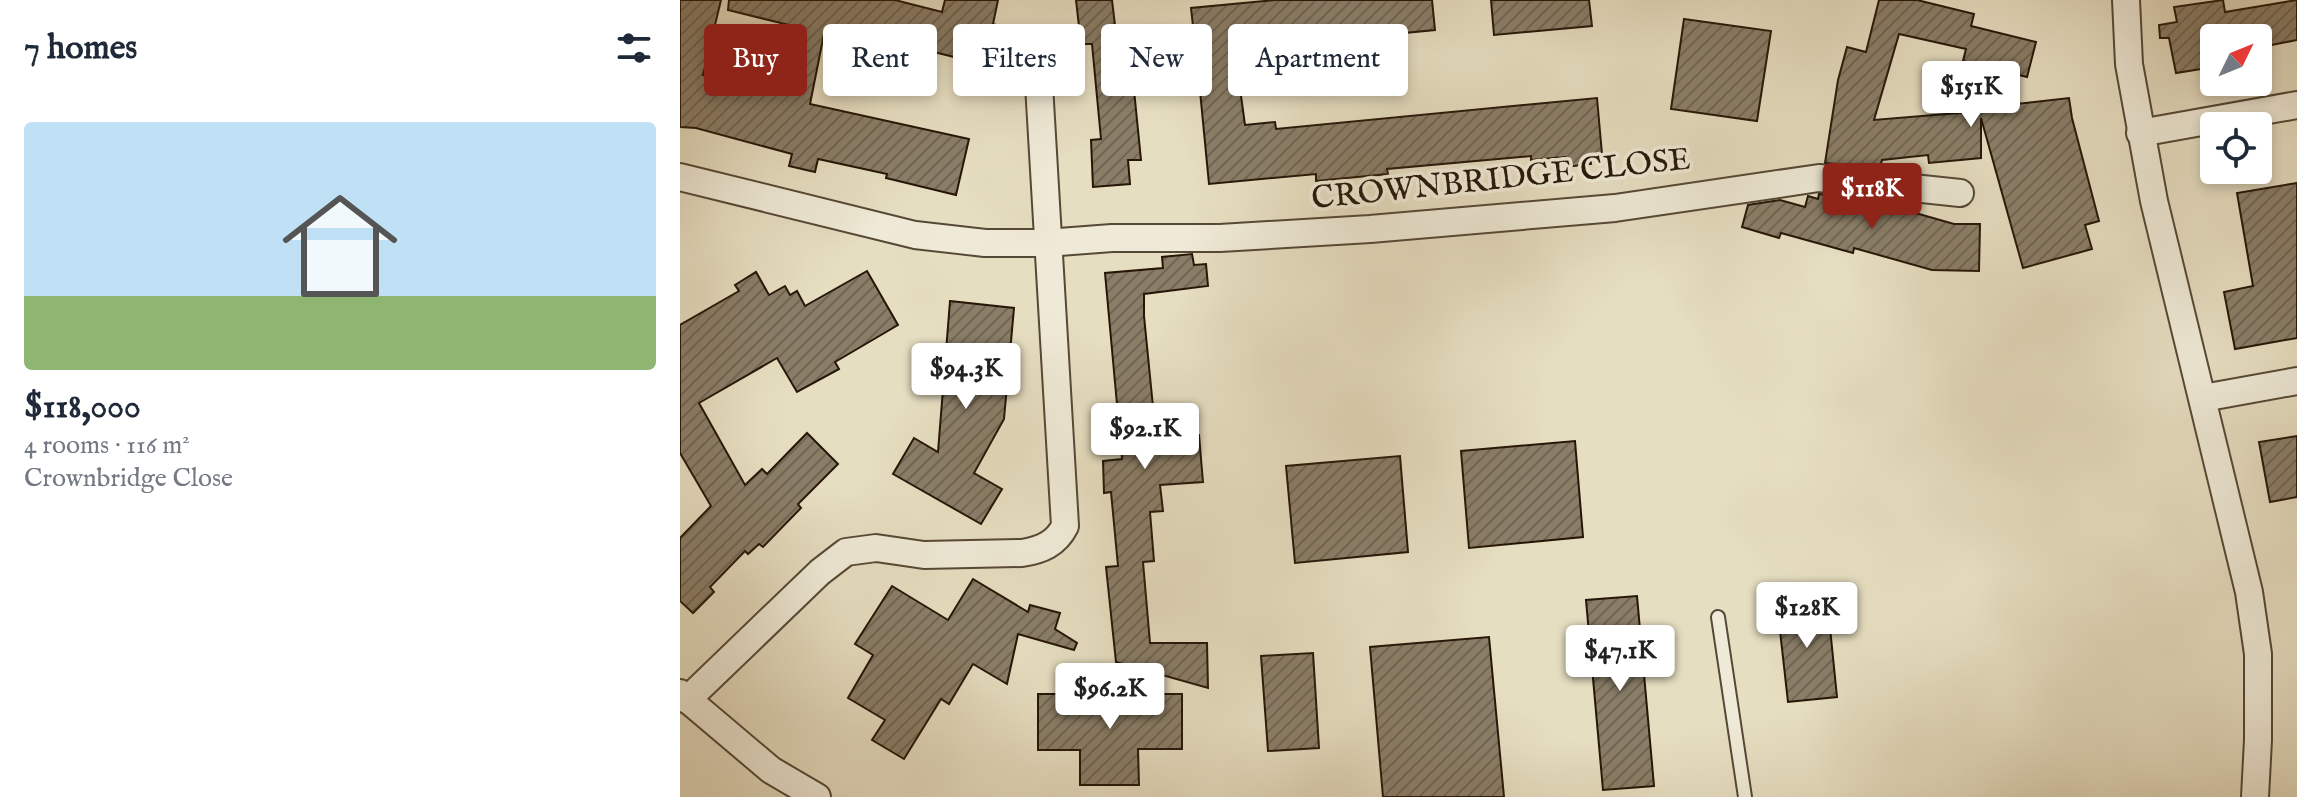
<!DOCTYPE html>
<meta charset="utf-8">
<style>
:root{--surface:#fff;--page:#f6f6f7;--text:#1f2937;--muted:#747a83;--line:#e0e1e3;--accent:#8f2418}
body{margin:0;font-family:"IM FELL English",serif;background:var(--page);color:var(--text);height:100vh;display:flex;flex-direction:column;font-size:30px;white-space:nowrap}
*{box-sizing:border-box;margin:0}
p{font-size:26px;color:var(--muted)}
.icon{flex:none;width:44px;height:44px;fill:none;stroke:currentColor;stroke-width:2;stroke-linecap:round;stroke-linejoin:round}
.map{position:relative;flex:1;overflow:hidden}
.panel{display:flex;flex-direction:column;background:var(--surface);width:680px}
.panel>*{flex:none}
.banner{position:absolute;left:24px;top:24px;width:760px;height:72px;display:flex;gap:16px}
.needle{width:52px;rotate:47deg}
.buttons{position:absolute;left:1520px;top:24px;display:grid;gap:16px}
.buttons a{display:grid;place-items:center;width:72px;height:72px;border-radius:8px;background:var(--surface);box-shadow:0 4px 12px #0003;font-size:40px}
.price{position:absolute;translate:-50% -68px;padding:0 18px;border-radius:8px;background:#fff;color:#222;font-size:26px;line-height:52px;filter:drop-shadow(0 2px 4px #0008)}
.price::after{content:'';position:absolute;left:50%;top:48px;width:24px;height:18px;margin-left:-12px;background:inherit;clip-path:polygon(0 0,100% 0,50% 100%)}
.price.current{background:var(--accent);color:#fff}
ul{padding:0;list-style:none}
li{display:grid;align-content:center;gap:16px;height:424px;padding:0 24px}
li+li{border-top:2px solid var(--line)}
li span{display:grid;place-items:center;height:248px;border-radius:8px;color:#555}
li>.icon{margin-inline-start:auto}
span .icon{width:144px;height:144px;fill:#fffc;stroke-width:1}
li b{font-size:34px}
h2{display:flex;justify-content:space-between;align-items:center;height:96px;padding:0 24px;font-size:34px}
.tag{padding:0 28px;border-radius:8px;background:var(--surface);box-shadow:0 4px 12px #0003;font-size:28px;line-height:72px}
.tag.current{background:var(--accent);color:#fff}
main{display:flex;flex:1;min-height:0}
.map>svg:first-child{display:block}
.building{fill:url(#building-hatch);stroke:#261608;stroke-width:2}
.lines{fill:none;stroke-linecap:round;stroke-linejoin:round}
.service-casing{stroke:#564836;stroke-width:16}
.minor-casing{stroke:#564836;stroke-width:30}
.service{stroke:#efead7;stroke-width:12}
.minor{stroke:#efead7;stroke-width:26}
.labels{text-anchor:middle;dominant-baseline:central;stroke-width:7;stroke-linejoin:round;paint-order:stroke}
.street-label{font-size:32px;fill:#261608;stroke:#efead7}
</style>
<main>
<section class="panel">
<h2>7 homes<svg class="icon" aria-label="filters" viewBox="0 0 24 24"><path d="M4 7h16M4 17h16"/><circle cx="9" cy="7" r="2"/><circle cx="15" cy="17" r="2"/></svg></h2>
<ul>
<li><span style="background:linear-gradient(#bfe0f5 70%,#8fb573 0)"><svg class="icon" aria-label="home" viewBox="0 0 24 24"><path d="M3 11l9-7 9 7M6 9v11h12V9"/></svg></span><div><b>$118,000</b><p>4 rooms · 116 m²</p><p>Crownbridge Close</p></div></li>
</ul>
</section>
<div class="map">
<svg width="1617" height="797" viewBox="0 0 1617 797">
<defs>
<pattern id="building-hatch" width="6" height="6" patternUnits="userSpaceOnUse" patternTransform="scale(2)"><rect width="6" height="6" fill="#8a7e68"/><path d="M-1 1l2-2M0 6l6-6M5 7l2-2" fill="none" stroke="#716654"/></pattern>
</defs>
<rect width="100%" height="100%" fill="#e6dec1"/>
<filter id="stains"><feTurbulence type="fractalNoise" baseFrequency=".0025" numOctaves="4"/><feColorMatrix values="0 0 0 0 .2 0 0 0 0 .09 0 0 0 0 .02 0 0 0 .5 -.17"/></filter>
<radialGradient id="worn" r=".72"><stop offset=".6" stop-color="#630" stop-opacity="0"/><stop offset="1" stop-color="#630" stop-opacity=".3"/></radialGradient>
<!-- building -->
<g class="building">
<path d="M0 0H41L23 75 98 94 108 46 104 45 109 25 48 10 49 0H215L262 12 265 0H318L313 24 316 25 306 65 214 42 212 51 144 34 130 104 289 139 276 195 206 178 207 174 138 159 135 172 109 166 112 154 16 128 0 127Z"/>
<path d="M396 0H432L437 42 449 40 461 160H448L450 184 413 187 411 140 421 139 412 44H401Z"/>
<path d="M595 0H752L755 30 610 44 609 39 554 45 565 125 595 122 596 129 917 98 922 154 910 155 911 164 886 167 885 157 851 160V156L707 169 708 174 636 181V174L529 184 520 91H514L507 27 513 26 511 8Z"/>
<path d="M811 0H909L912 26 814 35Z"/>
<path d="M1199 0H1237L1294 14 1291 26 1356 42 1347 77 1283 61 1286 49 1219 34 1194 120 1302 111 1301 108 1389 98 1392 118 1419 221 1405 225 1412 249 1343 268 1301 118V158L1249 163 1248 155 1202 160 1200 167H1191L1145 163 1158 80 1167 47 1186 52Z"/>
<path d="M1543 0 1545 12 1617 0V40L1581 47 1579 38H1534V67L1496 73 1489 38H1480L1479 25 1497 22 1494 7Z"/>
<path d="M1004 19 1091 31 1077 121 991 109Z"/>
<path d="M1617 183V338L1555 349 1544 292 1573 286 1557 193Z"/>
<path d="M1139 194 1190 200 1274 224H1300L1299 271 1252 270 1174 248 1173 253 1101 233 1099 238 1062 227 1068 205 1100 200 1125 207 1128 196 1138 199Z"/>
<path d="M512 254 514 265 526 264 528 286 464 294V316L476 437 519 435 523 482 480 485 483 511 470 512 474 561 463 562 470 643H527L528 688 436 662 426 567 438 566 431 492 424 493 423 461 442 459 425 273 483 268 482 257Z"/>
<path d="M187 271 218 325 155 362 159 369 117 392 97 358 19 403 65 485 82 469 87 474 127 433 158 464 118 504 121 508 83 547 79 544 68 554 65 551 30 587 34 592 13 613 0 601V538L31 506 0 453V325L59 291 55 285 76 272 89 295 105 286 110 295 117 291 125 306Z"/>
<path d="M270 301 334 308 324 419 294 473 322 489 301 524 213 474 234 438 258 452Z"/>
<path d="M1617 436V497L1590 502 1579 442Z"/>
<path d="M895 441 903 537 789 548 781 451Z"/>
<path d="M720 456 728 552 615 563 606 466Z"/>
<path d="M293 579 348 612 350 605 380 613 375 629 397 643 394 650 338 634 327 684 293 664 269 704 261 699 224 759 192 740 205 720 168 698 193 655 175 644 212 586 268 620Z"/>
<path d="M957 596 974 786 923 790 906 600Z"/>
<path d="M1147 598 1157 697 1108 702 1097 604Z"/>
<path d="M809 637 824 797H703L690 647Z"/>
<path d="M633 653 639 748 588 751 581 656Z"/>
<path d="M358 694H502V749H458L459 785H400V750H358Z"/>
</g>
<g class="lines">
<!-- service casing -->
<g class="service-casing">
<path id="service" d="M1038 617 1065 797"/>
</g>
<!-- minor casing -->
<g class="minor-casing">
<g id="minor">
<path d="M1446 0 1449 64 1474 201 1569 592 1578 654V740L1575 797"/>
<path d="M1460 133 1617 105"/>
<path d="M0 177 235 235 305 243H366L432 238H540L690 229 935 208 1139 178 1280 193"/>
<path d="M1523 398 1617 381"/>
<path d="M0 693 91 770 137 797"/>
<path d="M7 700 140 572 166 552 196 548 244 555 342 553C361 550 376 544 385 526L358 68"/>
</g>
</g>
<!-- service -->
<use href="#service" class="service"/>
<!-- minor -->
<use href="#minor" class="minor"/>
</g>
<g class="labels">
<!-- street labels -->
<g class="street-label">
<text transform="translate(821 180) rotate(-6)">CROWNBRIDGE CLOSE</text>
</g>
</g>
<rect width="100%" height="100%" filter="url(#stains)"/>
<rect width="100%" height="100%" fill="url(#worn)"/>
</svg>
<div class="buttons">
<a><svg class="needle" viewBox="-14 -14 28 28"><path d="M0-13l5 13h-10z" fill="#e53935"/><path d="M0 13l5-13h-10z" fill="#747a83"/></svg></a>
<a><svg class="icon" aria-label="locate" viewBox="0 0 24 24"><circle cx="12" cy="12" r="6"/><path d="M12 2v4M12 18v4M2 12h4M18 12h4"/></svg></a>
</div>
<b class="price" style="left:1291px;top:129px">$151K</b>
<b class="price current" style="left:1192px;top:231px">$118K</b>
<b class="price" style="left:286px;top:411px">$94.3K</b>
<b class="price" style="left:465px;top:471px">$92.1K</b>
<b class="price" style="left:1127px;top:650px">$128K</b>
<b class="price" style="left:940px;top:693px">$47.1K</b>
<b class="price" style="left:430px;top:731px">$96.2K</b>
<div class="banner">
<a class="tag current">Buy</a>
<a class="tag">Rent</a>
<a class="tag">Filters</a>
<a class="tag">New</a>
<a class="tag">Apartment</a>
</div>
</div>
</main>
